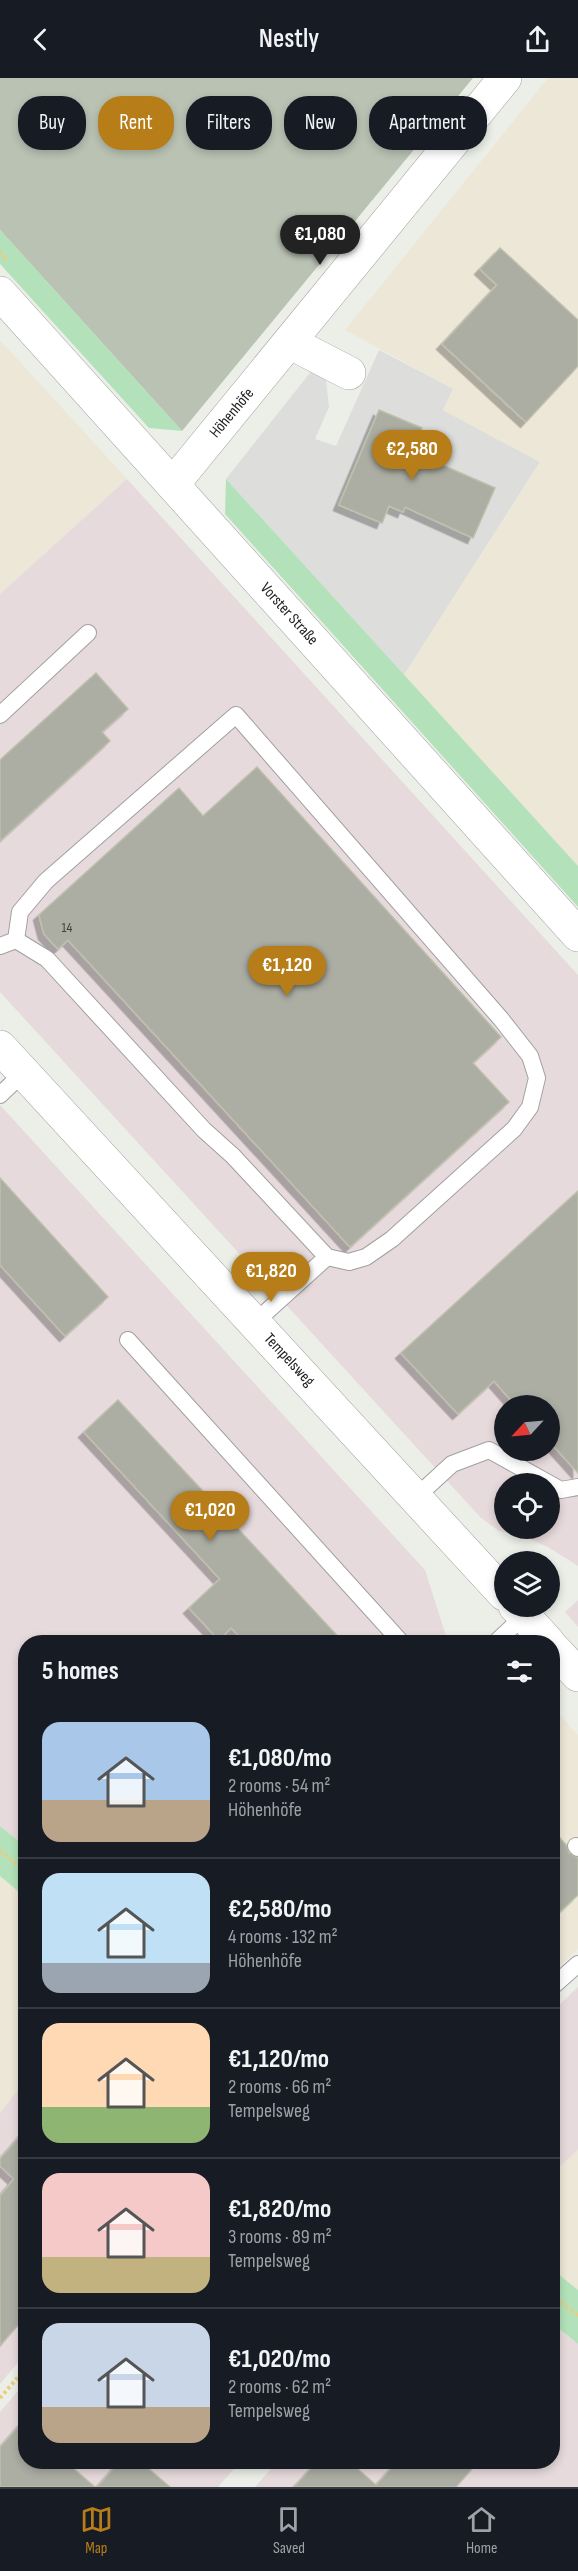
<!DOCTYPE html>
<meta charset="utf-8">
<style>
:root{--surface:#171b24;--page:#20242c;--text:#f1f3f6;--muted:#9ea1a6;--line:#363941;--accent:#b67d19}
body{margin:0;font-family:"Sofia Sans Condensed",sans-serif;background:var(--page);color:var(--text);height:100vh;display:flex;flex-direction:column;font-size:22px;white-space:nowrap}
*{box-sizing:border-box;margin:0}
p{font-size:20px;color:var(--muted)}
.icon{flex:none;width:33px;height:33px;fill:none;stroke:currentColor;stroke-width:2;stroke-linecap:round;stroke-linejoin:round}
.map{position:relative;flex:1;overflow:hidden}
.drawer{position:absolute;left:18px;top:1557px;width:542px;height:834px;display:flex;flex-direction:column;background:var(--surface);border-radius:24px;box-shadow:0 3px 9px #0003}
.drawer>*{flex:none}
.guide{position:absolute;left:18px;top:18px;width:543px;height:54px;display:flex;gap:12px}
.needle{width:39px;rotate:244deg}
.fabs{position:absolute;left:494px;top:1317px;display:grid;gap:12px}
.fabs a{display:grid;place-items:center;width:66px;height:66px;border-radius:50%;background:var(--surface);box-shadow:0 3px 9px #0003;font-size:30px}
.price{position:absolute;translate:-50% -51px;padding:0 14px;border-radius:21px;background:var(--accent);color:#fff;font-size:20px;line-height:39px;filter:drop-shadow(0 2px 3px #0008)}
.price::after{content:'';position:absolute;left:50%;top:36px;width:18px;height:14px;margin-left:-9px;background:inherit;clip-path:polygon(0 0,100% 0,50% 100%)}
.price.on{background:#222;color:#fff}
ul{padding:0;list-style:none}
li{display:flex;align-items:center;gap:18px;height:150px;padding:0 24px}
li+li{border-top:2px solid var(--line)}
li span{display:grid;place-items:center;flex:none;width:168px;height:120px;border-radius:18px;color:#555}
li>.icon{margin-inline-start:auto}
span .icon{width:72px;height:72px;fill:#fffc;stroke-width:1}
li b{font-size:26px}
h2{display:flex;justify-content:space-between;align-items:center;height:72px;padding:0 24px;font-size:26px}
.tag{padding:0 21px;border-radius:24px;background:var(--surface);box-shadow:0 3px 9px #0003;font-size:21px;line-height:54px}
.tag.on{background:var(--accent);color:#fff}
header{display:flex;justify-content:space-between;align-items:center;height:78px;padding:0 24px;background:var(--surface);font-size:27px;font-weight:600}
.tab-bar{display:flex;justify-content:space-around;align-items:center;height:84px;border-top:2px solid var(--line);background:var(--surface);font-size:16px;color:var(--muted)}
.tab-bar a{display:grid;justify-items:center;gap:3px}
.tab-bar .on{color:var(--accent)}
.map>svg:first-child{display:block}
.residential{fill:#dddddc}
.commercial{fill:#ede7d8}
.industrial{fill:#e7dadc;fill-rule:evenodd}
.construction{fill:#b9c2b3}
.grass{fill:#b3e2ba}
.building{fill:#acada3;stroke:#bdbfab;stroke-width:1.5;filter:url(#shadow)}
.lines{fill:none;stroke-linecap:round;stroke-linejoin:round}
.service-casing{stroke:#a0a0a0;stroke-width:18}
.minor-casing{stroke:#a0a0a0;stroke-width:34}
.tertiary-casing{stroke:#a0a0a0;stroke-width:34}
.path{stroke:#e9cd7e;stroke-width:4;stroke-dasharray:3 3;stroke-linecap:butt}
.service{stroke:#fff;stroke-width:16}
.minor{stroke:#fff;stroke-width:33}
.tertiary{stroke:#fff;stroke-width:33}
.labels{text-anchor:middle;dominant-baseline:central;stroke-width:5;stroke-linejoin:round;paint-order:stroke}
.number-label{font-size:14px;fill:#424240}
.street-label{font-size:16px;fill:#1f1f1f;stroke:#fff}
</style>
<header><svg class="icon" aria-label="back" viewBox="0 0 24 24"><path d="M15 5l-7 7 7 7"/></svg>Nestly<svg class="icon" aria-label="share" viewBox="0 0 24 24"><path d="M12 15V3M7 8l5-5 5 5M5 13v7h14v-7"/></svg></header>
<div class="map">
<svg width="578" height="2409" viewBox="0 0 578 2409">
<defs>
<filter id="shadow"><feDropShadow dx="-5.5" dy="5.5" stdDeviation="0" flood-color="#0004"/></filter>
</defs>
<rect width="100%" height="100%" fill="#ecefe7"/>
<!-- residential -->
<path class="residential" d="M379 272 454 311 443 332 540 384 404 597 226 401 313 291 326 302 329 329 315 361 336 368Z"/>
<!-- commercial -->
<g class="commercial">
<path d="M548 0H578V788L404 597 540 384 443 332 453 311 345 252Z"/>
<path d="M0 262 127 401 0 516Z"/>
<path d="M552 1628 578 1657V1871L552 1895Z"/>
<path d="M0 1798 26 1819 25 2003 0 2035Z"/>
<path d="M578 2072V2212L552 2191V2095Z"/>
</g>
<!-- industrial -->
<g class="industrial">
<path d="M127 401 578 897V1488L548 1469 521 1457 499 1453 481 1440 0 914V516ZM504 1328H549V1372H504ZM504 1406H549V1450H504Z"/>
<path d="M0 1027 425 1492 448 1564H26L25 1768 0 1748Z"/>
<path d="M578 1522V1549L565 1534Z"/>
<path d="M578 1909V2072L552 2095V1926L556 1930Z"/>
<path d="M25 2003V2276L0 2306V2035Z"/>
<path d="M552 2245 578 2266V2409H255L277 2384H552Z"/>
<path d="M25 2305 26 2384H240L218 2409H0V2334Z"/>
</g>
<!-- construction -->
<path class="construction" d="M0 0H473L182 353 0 152Z"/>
<!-- grass -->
<g class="grass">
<path d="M0 152 182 353 149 350 0 186Z"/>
<path d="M226 401 578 788V829L225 436Z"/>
<path d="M0 1748 25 1768V1819L0 1798Z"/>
<path d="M552 2191 578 2212V2266L552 2245Z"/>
</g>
<!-- building -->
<g class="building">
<path d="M500 170 578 242V288L526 344 442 266 497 207 480 191Z"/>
<path d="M379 332 422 350 414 369 426 374 424 379 495 410 473 460 405 429 403 434 389 428 382 445 339 427Z"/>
<path d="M96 595 128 631 102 654 110 663 0 763V682Z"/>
<path d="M257 689 501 959 473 985 509 1024 350 1169 68 862 58 871 44 856 39 837 179 710 203 738Z"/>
<path d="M0 1100 108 1219 65 1258 0 1187Z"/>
<path d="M578 1113V1395L549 1363V1328H516L494 1303 458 1336 401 1275Z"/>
<path d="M118 1322 255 1469 343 1564H245L231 1550 219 1562 189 1530 220 1501 84 1354Z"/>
<path d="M552 1751 566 1767 569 1775 578 1780V1817L552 1841Z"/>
<path d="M26 2051V2238L0 2268V2118L14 2101 0 2088V2081Z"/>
<path d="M26 2340V2384H66L95 2409H0V2369Z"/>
<path d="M119 2384H141L170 2409H97Z"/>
<path d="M317 2384H350L376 2407 397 2384H478L456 2409H294Z"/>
</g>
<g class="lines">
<!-- service casing -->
<g class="service-casing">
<g id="service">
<path d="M0 637 88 555"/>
<path d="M16 862 20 834 46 803 236 637 501 941 530 978 537 1000 530 1029 514 1051 392 1161 366 1179 349 1184 327 1179"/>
<path d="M0 868 16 862 47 881 204 1052 233 1078 327 1179 254 1245"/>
<path d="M0 1017 23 995"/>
<path d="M128 1262 401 1564"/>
<path d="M415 1420 452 1386 489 1372 561 1412 578 1409"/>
<path d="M496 1564 524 1538"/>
<path d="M576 1768 578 1770"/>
<path d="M552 1909 578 1886"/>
</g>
</g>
<!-- minor casing -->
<g class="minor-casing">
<g id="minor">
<path d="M291 265 349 295"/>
<path d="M173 406 505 0"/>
<path d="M0 969 504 1516"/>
<path d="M515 1528 548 1564"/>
<path d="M552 1569 578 1597"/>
</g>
</g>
<!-- tertiary casing -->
<g class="tertiary-casing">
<path id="tertiary" d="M0 215 578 857"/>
</g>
<!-- path -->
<g class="path">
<path d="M0 174 8 183"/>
<path d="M0 1773 26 1794"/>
<path d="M552 2217 578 2238"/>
<path d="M0 2320 26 2290"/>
</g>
<!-- service -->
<use href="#service" class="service"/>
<!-- minor -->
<use href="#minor" class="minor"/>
<!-- tertiary -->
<use href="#tertiary" class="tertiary"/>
</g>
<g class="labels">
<!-- number labels -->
<g class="number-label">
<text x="67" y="849">14</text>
</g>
<!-- street labels -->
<g class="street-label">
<text transform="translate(232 335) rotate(-50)">Höhenhöfe</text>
<text transform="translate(289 536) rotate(48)">Vorster Straße</text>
<text transform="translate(289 1282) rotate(47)">Tempelsweg</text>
</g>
</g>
</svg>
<div class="fabs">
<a><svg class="needle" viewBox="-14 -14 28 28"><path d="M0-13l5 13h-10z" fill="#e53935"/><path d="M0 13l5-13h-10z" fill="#9ea1a6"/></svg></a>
<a><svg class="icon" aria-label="locate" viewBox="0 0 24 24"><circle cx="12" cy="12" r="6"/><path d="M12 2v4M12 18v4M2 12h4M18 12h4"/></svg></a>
<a><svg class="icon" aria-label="layers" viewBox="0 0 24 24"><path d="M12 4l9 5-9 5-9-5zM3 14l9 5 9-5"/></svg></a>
</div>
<b class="price on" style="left:320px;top:188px">€1,080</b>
<b class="price" style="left:412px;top:403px">€2,580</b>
<b class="price" style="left:287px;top:919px">€1,120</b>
<b class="price" style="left:271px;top:1225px">€1,820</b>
<b class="price" style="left:210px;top:1464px">€1,020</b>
<div class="guide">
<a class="tag">Buy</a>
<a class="tag on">Rent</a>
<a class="tag">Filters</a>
<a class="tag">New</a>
<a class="tag">Apartment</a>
</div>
<section class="drawer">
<h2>5 homes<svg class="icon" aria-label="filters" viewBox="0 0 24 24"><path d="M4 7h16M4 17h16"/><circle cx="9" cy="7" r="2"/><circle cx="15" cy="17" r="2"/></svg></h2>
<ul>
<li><span style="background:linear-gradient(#a9c7e8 65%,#b9a48a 0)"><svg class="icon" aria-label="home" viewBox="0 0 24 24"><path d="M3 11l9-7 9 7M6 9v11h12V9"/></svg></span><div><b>€1,080/mo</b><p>2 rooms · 54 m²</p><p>Höhenhöfe</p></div></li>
<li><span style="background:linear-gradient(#bfe0f5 75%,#9aa5b1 0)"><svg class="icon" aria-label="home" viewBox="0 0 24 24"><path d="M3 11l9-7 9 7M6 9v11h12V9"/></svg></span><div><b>€2,580/mo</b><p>4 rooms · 132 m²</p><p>Höhenhöfe</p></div></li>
<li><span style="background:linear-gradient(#ffd9b3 70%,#8fb573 0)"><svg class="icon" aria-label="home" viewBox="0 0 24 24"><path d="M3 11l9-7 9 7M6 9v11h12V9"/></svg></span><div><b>€1,120/mo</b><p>2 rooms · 66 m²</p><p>Tempelsweg</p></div></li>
<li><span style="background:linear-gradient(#f6c9c9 70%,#c2b280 0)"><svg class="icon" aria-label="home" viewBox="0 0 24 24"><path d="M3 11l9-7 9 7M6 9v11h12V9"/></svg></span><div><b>€1,820/mo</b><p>3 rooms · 89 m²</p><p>Tempelsweg</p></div></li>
<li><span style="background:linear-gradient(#c9d6e8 70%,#b9a48a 0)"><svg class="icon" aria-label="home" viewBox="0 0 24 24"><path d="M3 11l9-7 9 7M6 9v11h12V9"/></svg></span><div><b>€1,020/mo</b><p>2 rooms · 62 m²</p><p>Tempelsweg</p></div></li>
</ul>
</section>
</div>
<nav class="tab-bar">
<a class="on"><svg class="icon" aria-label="map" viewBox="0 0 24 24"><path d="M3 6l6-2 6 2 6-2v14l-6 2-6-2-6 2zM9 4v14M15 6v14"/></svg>Map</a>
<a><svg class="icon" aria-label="saved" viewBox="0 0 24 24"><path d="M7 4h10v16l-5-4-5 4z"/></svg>Saved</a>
<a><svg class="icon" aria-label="home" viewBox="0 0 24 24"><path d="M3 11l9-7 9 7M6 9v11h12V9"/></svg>Home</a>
</nav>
